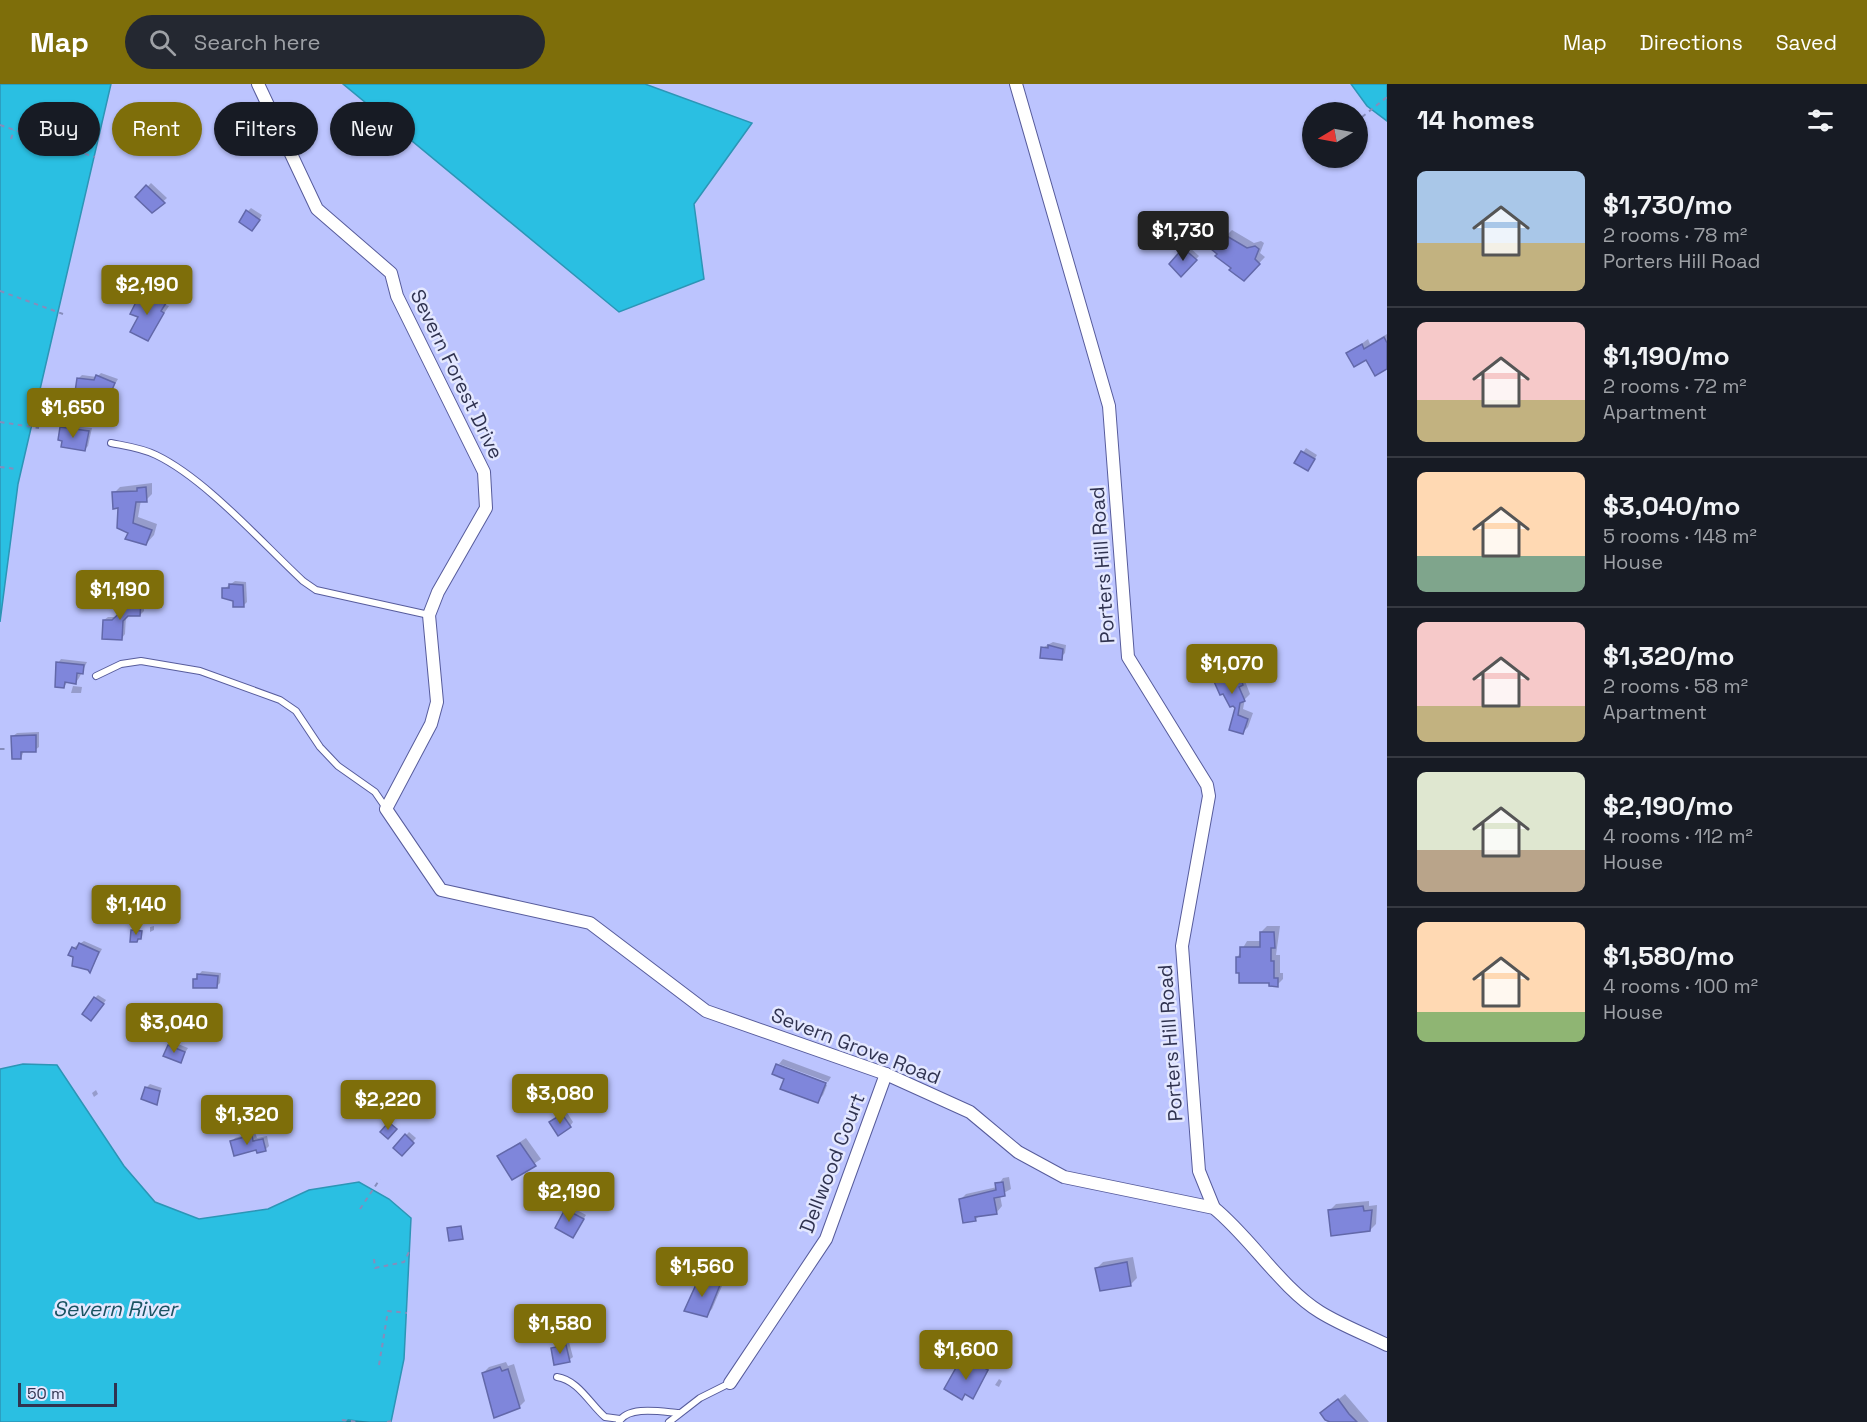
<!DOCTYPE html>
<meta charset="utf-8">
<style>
:root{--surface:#171b24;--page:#242831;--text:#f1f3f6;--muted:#9ea1a6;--line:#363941;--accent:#7e6e0a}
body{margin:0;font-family:"Space Grotesk",sans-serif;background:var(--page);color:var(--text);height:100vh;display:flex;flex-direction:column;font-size:22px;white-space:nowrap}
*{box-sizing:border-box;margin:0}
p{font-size:20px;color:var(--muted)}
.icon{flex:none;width:33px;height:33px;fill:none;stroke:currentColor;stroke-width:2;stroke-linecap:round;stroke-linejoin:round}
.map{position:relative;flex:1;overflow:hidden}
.sheet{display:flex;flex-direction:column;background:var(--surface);width:480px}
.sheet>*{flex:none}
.guide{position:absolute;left:18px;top:18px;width:570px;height:54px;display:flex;gap:12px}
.needle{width:39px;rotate:260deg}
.controls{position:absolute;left:1302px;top:18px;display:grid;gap:12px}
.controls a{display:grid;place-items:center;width:66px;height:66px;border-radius:50%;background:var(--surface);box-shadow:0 2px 4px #0004;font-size:30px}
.scale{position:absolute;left:18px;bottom:15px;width:99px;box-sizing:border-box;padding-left:6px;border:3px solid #303350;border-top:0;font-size:16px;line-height:21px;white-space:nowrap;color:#303350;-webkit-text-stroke:4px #e4e8ff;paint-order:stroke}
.price{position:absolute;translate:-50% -51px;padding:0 14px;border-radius:6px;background:var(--accent);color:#fff;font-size:20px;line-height:39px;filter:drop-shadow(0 2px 3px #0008)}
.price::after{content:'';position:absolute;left:50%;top:36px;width:18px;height:14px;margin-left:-9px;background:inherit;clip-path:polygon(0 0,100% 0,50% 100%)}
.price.active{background:#222;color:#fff}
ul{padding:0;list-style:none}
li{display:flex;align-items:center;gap:18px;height:150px;padding:0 30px}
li+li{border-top:2px solid var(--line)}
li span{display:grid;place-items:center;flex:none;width:168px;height:120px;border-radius:9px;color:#555}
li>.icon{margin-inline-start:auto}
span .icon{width:72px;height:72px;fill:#fffc;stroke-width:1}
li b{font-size:26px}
h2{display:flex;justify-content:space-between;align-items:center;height:72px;padding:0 30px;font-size:26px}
.chip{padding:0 21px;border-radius:27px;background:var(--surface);box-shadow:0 2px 4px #0004;font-size:21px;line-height:54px}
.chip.active{background:var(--accent);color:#fff}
header{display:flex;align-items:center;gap:36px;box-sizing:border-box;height:84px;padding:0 30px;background:var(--accent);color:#fff}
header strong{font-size:28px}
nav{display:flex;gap:33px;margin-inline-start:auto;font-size:21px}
.search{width:420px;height:54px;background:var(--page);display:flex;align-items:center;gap:15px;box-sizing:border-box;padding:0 21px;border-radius:33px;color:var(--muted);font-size:22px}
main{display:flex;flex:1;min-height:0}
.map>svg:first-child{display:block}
.water{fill:#2abfe2;stroke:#2c95b6;stroke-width:1.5}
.shadow{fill:#0003}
.building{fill:#7f86db;stroke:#6268a9;stroke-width:1.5}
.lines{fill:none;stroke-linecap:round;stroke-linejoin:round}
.service-casing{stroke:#575c9c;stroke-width:8}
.minor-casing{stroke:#575c9c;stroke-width:14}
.path{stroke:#868cbb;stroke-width:2;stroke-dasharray:4.5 4.5;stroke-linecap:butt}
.service{stroke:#fff;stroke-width:6}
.minor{stroke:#fff;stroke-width:12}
.labels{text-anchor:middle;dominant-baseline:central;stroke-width:5;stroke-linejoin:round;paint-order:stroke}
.street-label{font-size:20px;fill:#303350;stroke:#e4e8ff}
.water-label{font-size:21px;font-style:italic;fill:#1a5362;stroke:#e4e8ff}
</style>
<header>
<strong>Map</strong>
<div class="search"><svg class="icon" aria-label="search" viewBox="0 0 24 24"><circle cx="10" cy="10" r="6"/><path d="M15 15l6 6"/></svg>Search here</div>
<nav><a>Map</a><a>Directions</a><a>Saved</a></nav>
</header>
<main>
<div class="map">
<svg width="1387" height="1338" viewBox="0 0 1387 1338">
<rect width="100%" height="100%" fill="#bcc4fe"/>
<!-- water -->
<g class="water">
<path d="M0 0H111L18 400 0 538Z"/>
<path d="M343 0H645L752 39 694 120 704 195 619 228Z"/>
<path d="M1351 0H1387V37L1367 22Z"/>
<path d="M23 980 57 981 124 1082 155 1118 199 1135 268 1125 309 1106 359 1098 389 1115 411 1134 404 1275 391 1338H0V985Z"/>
</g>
<!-- shadow -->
<g class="shadow">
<path d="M244 33 246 42 256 41 259 59 255 62 222 40 226 36Z"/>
<path d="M151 99 167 114 152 127 138 113Z"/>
<path d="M251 124 262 131 256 142 248 127Z"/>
<path d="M1232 146 1254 159 1261 157 1264 159 1260 169 1265 173 1244 195 1213 165Z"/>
<path d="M1188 162 1199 172 1181 191 1171 182Z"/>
<path d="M155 205 170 213 166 221 169 222 147 255 140 233 139 215Z"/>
<path d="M1387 250V283L1375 290 1366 274 1348 270 1368 255 1370 260Z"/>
<path d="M101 289 118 295 108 312 78 295 82 291 97 293Z"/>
<path d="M65 341 92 344 88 362 85 365 64 355 62 344Z"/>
<path d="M1306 364 1317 371 1311 381 1296 379Z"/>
<path d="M152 399V410L146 416H141L138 433 157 440 154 451 146 460 130 448 114 409 120 403Z"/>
<path d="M235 497 246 498 247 518 243 522 224 505Z"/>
<path d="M132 514H144V527L140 531 126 532 125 550 122 554 104 536 108 533H117L129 522Z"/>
<path d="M1053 558 1066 561 1065 569 1062 572 1042 564Z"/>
<path d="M61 575 87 578 79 594 76 598 68 597 64 603 58 579Z"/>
<path d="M1237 577 1240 585 1244 583 1249 594 1245 597 1250 610 1245 615 1243 625 1253 629 1248 643 1242 649 1231 645 1236 624 1216 589 1222 583Z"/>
<path d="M73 602 82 603 81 609H71Z"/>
<path d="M39 648V663L35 666 24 667 21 674 13 652 17 649Z"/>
<path d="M165 817 167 822 162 824 160 820Z"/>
<path d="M154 842V846L150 848V843Z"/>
<path d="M1267 842H1280L1276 871H1280V889H1283V895L1277 901 1237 874 1247 857H1261V848Z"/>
<path d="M84 857 102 865 90 887 73 864Z"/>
<path d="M202 887 221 889 220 899 216 903 195 895Z"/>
<path d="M98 911 106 916 95 932V914Z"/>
<path d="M202 928 216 931 213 942 201 929Z"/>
<path d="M173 958 188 964 180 977 169 962Z"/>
<path d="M783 975 831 993 828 998 779 980Z"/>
<path d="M778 981 827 1001 823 1011 817 1017 782 1004 786 994 774 990Z"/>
<path d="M150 1000 162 1004 156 1019 146 1004Z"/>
<path d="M96 1006 98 1010 94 1013 92 1009Z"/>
<path d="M268 1023 272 1024 270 1032 267 1031Z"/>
<path d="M566 1027 573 1038 570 1042 554 1035Z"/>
<path d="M255 1048 257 1054 267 1052 269 1062 266 1065 232 1057 235 1054Z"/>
<path d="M409 1048 416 1054 402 1070 395 1064Z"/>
<path d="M526 1054 541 1075 512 1095 499 1072Z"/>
<path d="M1009 1093 1011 1105 1000 1111 1002 1122 997 1128 980 1131 975 1136 960 1116 966 1110 997 1103 1003 1094Z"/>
<path d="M1369 1117V1122L1377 1121 1376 1140 1370 1146 1330 1126 1336 1120Z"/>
<path d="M570 1122 586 1131 573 1152 566 1126Z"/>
<path d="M1133 1173 1137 1194 1131 1200 1097 1184 1103 1178Z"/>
<path d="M706 1189 725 1195 712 1225 706 1231 700 1195Z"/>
<path d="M569 1258 573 1273 569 1276 552 1264Z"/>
<path d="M982 1273 993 1279 973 1313 966 1309 962 1314 946 1305 964 1277 974 1282Z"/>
<path d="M506 1278 508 1282 514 1280 525 1317 519 1323 483 1289 489 1283Z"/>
<path d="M999 1295 1002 1297 999 1303 995 1301Z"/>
<path d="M1345 1310 1369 1338H1331L1328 1324Z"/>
<path d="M348 1335 370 1338H345Z"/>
</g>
<!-- building -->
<g class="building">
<path d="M241 36 243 45 252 43 256 64 234 68 233 62 224 64 220 40Z"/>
<path d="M146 101 165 119 152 129 135 113Z"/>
<path d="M246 126 260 136 252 147 239 138Z"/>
<path d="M1225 151 1247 164 1255 162 1259 165 1255 175 1260 180 1244 197 1229 186 1231 184 1215 172 1217 170 1211 165Z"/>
<path d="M1183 164 1197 176 1181 193 1169 180Z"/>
<path d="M148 210 166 219 161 227 164 229 148 257 130 248 138 233 130 230 138 214 144 218Z"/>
<path d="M1384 253 1387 259V285L1375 292 1366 276 1354 283 1346 269 1362 260 1364 265Z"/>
<path d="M96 291 115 299 109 313 75 308 77 294 94 296Z"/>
<path d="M60 343 89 347 85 367 61 363 62 357 58 356Z"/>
<path d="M1301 367 1315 375 1308 387 1294 379Z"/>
<path d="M146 403 147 418H136L133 439 152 446 146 461 125 455 128 449 117 444 118 424 113 425 112 408 137 407V404Z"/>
<path d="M229 500 243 501 244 523H233V517L222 514V504H229Z"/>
<path d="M127 517H141L140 532H128L123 537 122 556 102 555 103 536H112L127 522Z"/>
<path d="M1048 561 1063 565 1062 576 1040 574 1041 563 1048 564Z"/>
<path d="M56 578 84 581 83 590 77 589 76 600 65 598 64 604 55 603Z"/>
<path d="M1231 582 1234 590 1239 588 1243 601 1239 603 1245 617 1240 619 1238 631 1248 635 1243 650 1229 646 1235 624 1233 622 1230 623 1223 610 1220 611 1212 593 1215 591 1214 588Z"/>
<path d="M36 651V668H21V675H12L11 652Z"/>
<path d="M131 846 142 847 141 855H138L137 858H130Z"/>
<path d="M1260 848H1274L1275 864H1271V877H1274V894H1278V903L1269 902V899H1239V889H1236V873H1240V863H1260Z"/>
<path d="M79 859 99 868 90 889 88 886 72 882 73 873 68 871 72 863 76 865Z"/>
<path d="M197 890 218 892 217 904H193V895H197Z"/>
<path d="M94 913 104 920 91 937 82 930Z"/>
<path d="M199 928 216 933 213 943 197 939Z"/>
<path d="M168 961 185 968 181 979 163 972Z"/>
<path d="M776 980 826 999 818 1019 780 1005 784 995 772 990Z"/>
<path d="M145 1003 160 1007 157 1021 141 1015Z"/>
<path d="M562 1030 571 1043 558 1052 549 1038Z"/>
<path d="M391 1040 397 1045 388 1055 380 1048 386 1041 388 1043Z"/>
<path d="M405 1050 414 1059 402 1072 393 1064Z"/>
<path d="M252 1051 253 1057 263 1055 266 1067 257 1069 256 1066 234 1072 230 1057Z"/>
<path d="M520 1059 536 1082 512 1096 497 1072Z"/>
<path d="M1003 1098 1005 1112 994 1114 997 1130 975 1133 976 1137 963 1139 959 1115 996 1106 995 1099Z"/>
<path d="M1363 1122 1364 1127 1372 1126 1370 1147 1331 1152 1328 1126Z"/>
<path d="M565 1125 584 1135 573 1154 555 1144Z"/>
<path d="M461 1142 463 1155 449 1157 447 1144Z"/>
<path d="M1127 1178 1131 1202 1100 1207 1095 1184Z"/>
<path d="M699 1194 720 1201 707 1233 684 1227Z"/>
<path d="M566 1261 570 1278 554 1281 551 1264Z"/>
<path d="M975 1278 988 1286 973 1315 965 1310 962 1316 944 1305 957 1282 969 1288Z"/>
<path d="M500 1283 502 1287 508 1285 520 1324 494 1334 482 1289Z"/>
<path d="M1338 1315 1349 1330 1357 1338H1330L1325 1336 1320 1329Z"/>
</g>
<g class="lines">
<!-- service casing -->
<g class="service-casing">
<g id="service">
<path d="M111 359C126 362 142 364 156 371 206 395 262 459 303 497L316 506 429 531"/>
<path d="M96 592 121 580 141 577 200 587 280 616 296 627 320 663 338 682 375 708 386 724"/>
<path d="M557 1293C578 1296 590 1320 605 1333L620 1335"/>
<path d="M619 1338C628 1321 663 1328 679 1329"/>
<path d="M669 1338 700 1314 730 1299"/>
</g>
</g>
<!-- minor casing -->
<g class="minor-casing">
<g id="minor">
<path d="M258 0 317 125 391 189 397 212 484 388 486 424 438 508 429 531 437 618 431 640 386 725 441 806 590 839 706 927 886 990 970 1028 1018 1068 1064 1093 1214 1124C1251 1154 1281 1204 1320 1228 1341 1241 1365 1250 1387 1261"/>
<path d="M1016 0 1109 322 1128 573 1207 701 1209 712 1182 862 1199 1087 1214 1124"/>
<path d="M730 1299 826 1155 886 990"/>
</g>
</g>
<!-- path -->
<g class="path">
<path d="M1362 33 1387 13"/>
<path d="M0 41 29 51"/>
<path d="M11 55 14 46"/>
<path d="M42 56 95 73"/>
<path d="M0 207 63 230"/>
<path d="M0 338 39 344"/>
<path d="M0 383 16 385"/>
<path d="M0 665H7"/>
<path d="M360 1125 380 1095"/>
<path d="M374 1175 375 1184 404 1178 410 1166"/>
<path d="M379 1281 388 1227 407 1229"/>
<path d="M342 1336 358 1338"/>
<path d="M387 1338 391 1337"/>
</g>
<!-- service -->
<use href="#service" class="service"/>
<!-- minor -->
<use href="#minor" class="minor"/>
</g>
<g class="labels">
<!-- street labels -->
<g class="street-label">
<text transform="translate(457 290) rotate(64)">Severn Forest Drive</text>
<text transform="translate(1102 481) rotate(-94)">Porters Hill Road</text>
<text transform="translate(1170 959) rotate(-94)">Porters Hill Road</text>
<text transform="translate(856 962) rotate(21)">Severn Grove Road</text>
<text transform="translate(832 1079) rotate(-69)">Dellwood Court</text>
</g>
<!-- water labels -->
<g class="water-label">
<text x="115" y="1224">Severn River</text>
</g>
</g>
</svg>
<div class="controls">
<a><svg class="needle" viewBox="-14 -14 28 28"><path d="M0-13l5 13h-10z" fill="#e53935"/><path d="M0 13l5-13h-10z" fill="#9ea1a6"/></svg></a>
</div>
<div class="scale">50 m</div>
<b class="price active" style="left:1183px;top:178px">$1,730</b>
<b class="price" style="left:147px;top:232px">$2,190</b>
<b class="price" style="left:73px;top:355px">$1,650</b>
<b class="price" style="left:120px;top:537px">$1,190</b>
<b class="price" style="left:1232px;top:611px">$1,070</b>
<b class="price" style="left:136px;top:852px">$1,140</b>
<b class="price" style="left:174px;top:970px">$3,040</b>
<b class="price" style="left:560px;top:1041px">$3,080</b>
<b class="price" style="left:388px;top:1047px">$2,220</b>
<b class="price" style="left:247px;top:1062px">$1,320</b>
<b class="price" style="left:569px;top:1139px">$2,190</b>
<b class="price" style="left:702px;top:1214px">$1,560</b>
<b class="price" style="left:560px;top:1271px">$1,580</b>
<b class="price" style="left:966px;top:1297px">$1,600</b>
<div class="guide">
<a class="chip">Buy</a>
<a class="chip active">Rent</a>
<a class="chip">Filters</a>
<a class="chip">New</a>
</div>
</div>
<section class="sheet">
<h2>14 homes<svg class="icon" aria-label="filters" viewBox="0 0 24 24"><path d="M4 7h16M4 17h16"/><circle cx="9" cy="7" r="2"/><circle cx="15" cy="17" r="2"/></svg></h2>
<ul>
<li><span style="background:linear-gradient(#a9c7e8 60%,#c2b280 0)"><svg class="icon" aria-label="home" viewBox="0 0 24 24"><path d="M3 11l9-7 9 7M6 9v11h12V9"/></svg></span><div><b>$1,730/mo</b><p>2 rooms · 78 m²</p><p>Porters Hill Road</p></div></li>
<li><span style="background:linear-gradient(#f6c9c9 65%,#c2b280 0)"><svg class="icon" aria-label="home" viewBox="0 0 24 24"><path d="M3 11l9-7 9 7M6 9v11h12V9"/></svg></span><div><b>$1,190/mo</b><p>2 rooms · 72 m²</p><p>Apartment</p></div></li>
<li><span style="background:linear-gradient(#ffd9b3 70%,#7fa58c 0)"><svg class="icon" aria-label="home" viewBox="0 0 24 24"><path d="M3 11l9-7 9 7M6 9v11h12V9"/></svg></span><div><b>$3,040/mo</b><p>5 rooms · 148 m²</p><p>House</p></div></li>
<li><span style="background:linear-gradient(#f6c9c9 70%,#c2b280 0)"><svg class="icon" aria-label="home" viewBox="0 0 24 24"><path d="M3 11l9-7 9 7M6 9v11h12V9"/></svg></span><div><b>$1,320/mo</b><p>2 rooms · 58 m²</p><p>Apartment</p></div></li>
<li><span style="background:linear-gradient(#dfe7d0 65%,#b9a48a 0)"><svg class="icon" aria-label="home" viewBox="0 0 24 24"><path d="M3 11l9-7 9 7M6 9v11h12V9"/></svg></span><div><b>$2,190/mo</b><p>4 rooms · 112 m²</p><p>House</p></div></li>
<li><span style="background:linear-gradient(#ffd9b3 75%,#8fb573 0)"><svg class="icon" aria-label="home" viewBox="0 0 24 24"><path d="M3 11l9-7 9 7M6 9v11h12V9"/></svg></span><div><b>$1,580/mo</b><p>4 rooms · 100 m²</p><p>House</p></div></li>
</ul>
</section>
</main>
